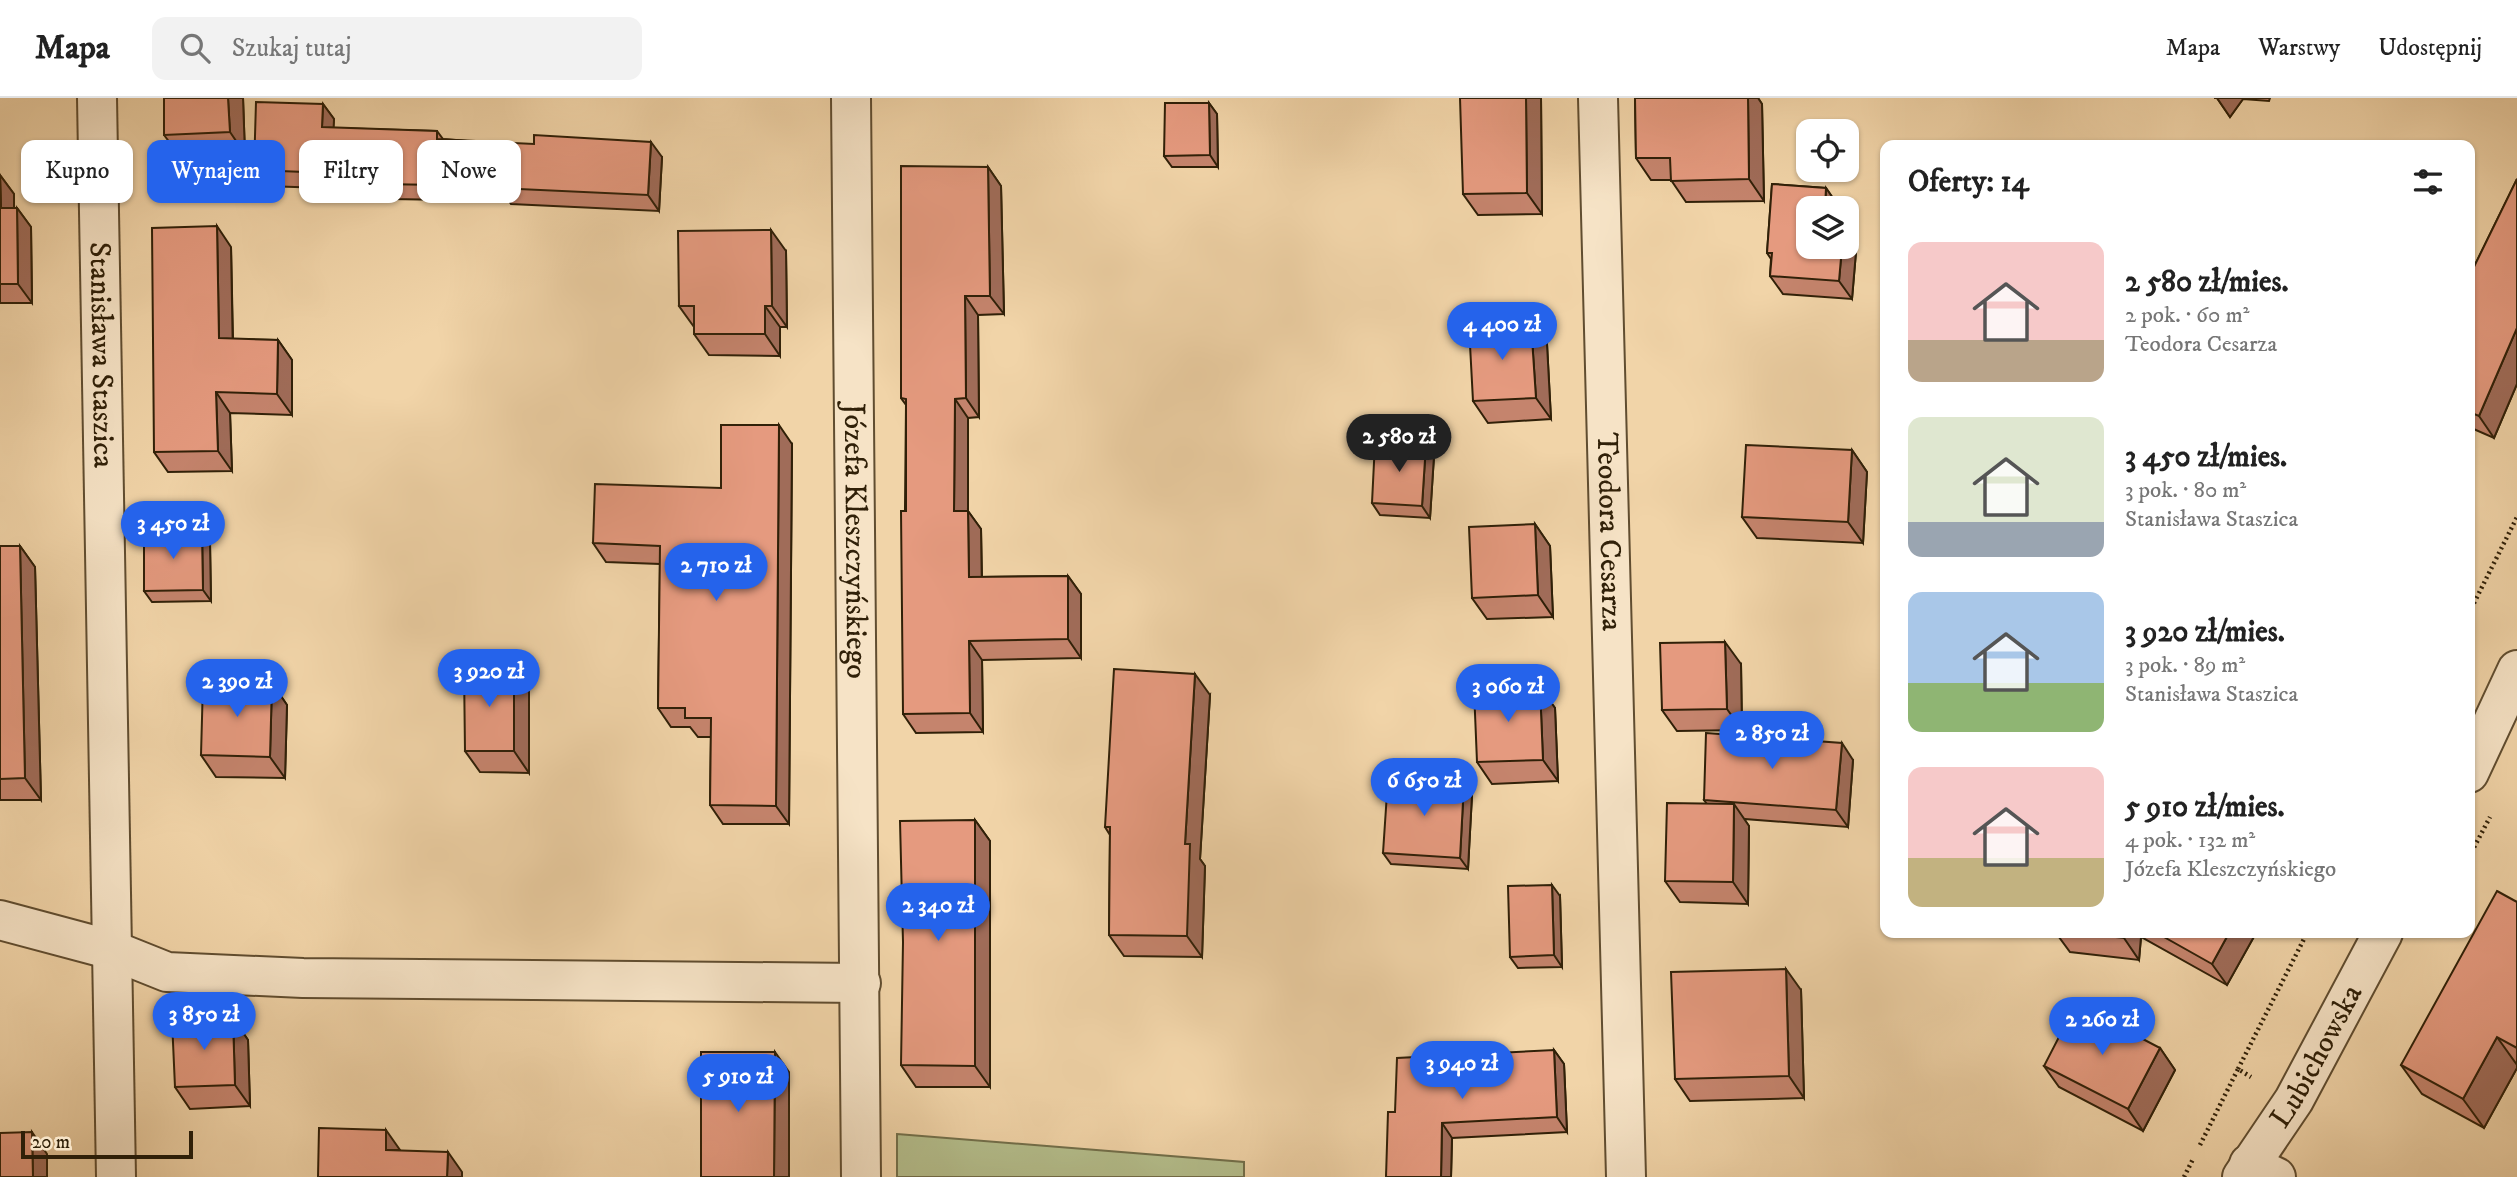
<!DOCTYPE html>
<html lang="pl">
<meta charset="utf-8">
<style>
:root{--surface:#fff;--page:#f2f2f2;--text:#222;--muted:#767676;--line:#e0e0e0;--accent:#2563eb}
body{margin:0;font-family:"IM FELL DW Pica",serif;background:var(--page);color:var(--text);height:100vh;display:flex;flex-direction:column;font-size:26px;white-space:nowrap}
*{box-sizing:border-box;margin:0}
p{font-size:23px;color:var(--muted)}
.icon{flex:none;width:38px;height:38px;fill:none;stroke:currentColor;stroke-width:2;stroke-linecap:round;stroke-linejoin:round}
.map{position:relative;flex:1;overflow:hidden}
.drawer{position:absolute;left:1880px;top:42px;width:595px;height:798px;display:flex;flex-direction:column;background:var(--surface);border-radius:14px;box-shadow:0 2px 5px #0004}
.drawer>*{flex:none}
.top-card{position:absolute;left:21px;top:42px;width:665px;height:63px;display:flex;gap:14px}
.fabs{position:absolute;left:1796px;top:21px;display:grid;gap:14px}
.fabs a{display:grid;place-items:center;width:63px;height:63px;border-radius:14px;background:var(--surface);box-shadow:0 2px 5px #0004;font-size:35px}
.scale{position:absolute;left:21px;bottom:18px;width:172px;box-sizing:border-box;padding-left:7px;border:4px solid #302008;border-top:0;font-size:19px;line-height:24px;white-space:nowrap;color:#302008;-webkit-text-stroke:5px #f6e3c6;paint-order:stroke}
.price{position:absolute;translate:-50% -60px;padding:0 16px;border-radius:24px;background:var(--accent);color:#fff;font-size:23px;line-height:46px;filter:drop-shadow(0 2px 4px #0008)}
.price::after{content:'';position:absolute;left:50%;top:42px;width:21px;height:16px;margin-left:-10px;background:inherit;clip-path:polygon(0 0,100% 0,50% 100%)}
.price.selected{background:#222;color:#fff}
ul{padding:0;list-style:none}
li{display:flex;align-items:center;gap:21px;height:175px;padding:0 28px}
li span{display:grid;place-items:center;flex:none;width:196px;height:140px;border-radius:14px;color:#555}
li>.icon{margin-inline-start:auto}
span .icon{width:84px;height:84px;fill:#fffc;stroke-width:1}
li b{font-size:30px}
h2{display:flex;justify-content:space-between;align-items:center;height:84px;padding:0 28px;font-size:30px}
.chip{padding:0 24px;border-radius:14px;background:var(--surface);box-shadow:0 2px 5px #0004;font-size:24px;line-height:63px}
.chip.selected{background:var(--accent);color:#fff}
header{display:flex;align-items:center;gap:42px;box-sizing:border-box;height:98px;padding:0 35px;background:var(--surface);border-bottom:2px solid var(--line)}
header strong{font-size:33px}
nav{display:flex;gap:38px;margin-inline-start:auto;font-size:24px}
.search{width:490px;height:63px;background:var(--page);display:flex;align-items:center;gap:18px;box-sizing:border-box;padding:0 24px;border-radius:14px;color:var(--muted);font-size:26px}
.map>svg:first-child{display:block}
.green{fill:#b4be8c;stroke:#726f4a;stroke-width:2}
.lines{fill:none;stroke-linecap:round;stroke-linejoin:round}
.minor-casing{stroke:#604d30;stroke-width:42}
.tertiary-casing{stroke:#604d30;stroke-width:42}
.path{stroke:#302008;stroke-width:4.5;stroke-dasharray:2 3.5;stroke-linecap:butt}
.minor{stroke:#f6e3c6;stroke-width:38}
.tertiary{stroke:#f6e3c6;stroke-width:38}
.wall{fill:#c5846d;stroke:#302008;stroke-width:2}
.shaded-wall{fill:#a06c59;stroke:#302008;stroke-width:2}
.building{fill:#e59a7f;stroke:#302008;stroke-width:2}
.labels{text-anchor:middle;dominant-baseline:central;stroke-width:7;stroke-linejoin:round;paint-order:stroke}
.street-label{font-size:30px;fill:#302008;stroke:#f6e3c6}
</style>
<header>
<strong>Mapa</strong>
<div class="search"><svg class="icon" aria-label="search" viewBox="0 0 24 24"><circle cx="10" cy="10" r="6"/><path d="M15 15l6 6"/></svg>Szukaj tutaj</div>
<nav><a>Mapa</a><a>Warstwy</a><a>Udostępnij</a></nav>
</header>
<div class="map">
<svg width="2517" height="1079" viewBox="0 0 2517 1079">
<rect width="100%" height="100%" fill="#f1d4a8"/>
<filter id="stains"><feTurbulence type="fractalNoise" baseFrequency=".00286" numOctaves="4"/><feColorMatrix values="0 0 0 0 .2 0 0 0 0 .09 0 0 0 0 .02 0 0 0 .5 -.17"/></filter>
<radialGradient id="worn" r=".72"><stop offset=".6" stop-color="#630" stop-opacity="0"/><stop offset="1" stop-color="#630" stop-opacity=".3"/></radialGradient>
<!-- green -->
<path class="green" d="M897 1036 1244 1064V1079H897Z"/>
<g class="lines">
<!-- minor casing -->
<g class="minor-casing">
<g id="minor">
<path id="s1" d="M97 0 116 1079"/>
<path id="s2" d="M851 0 861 1079"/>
<path id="s3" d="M1598 0 1626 1079"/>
<path d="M0 822 112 852 167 874 303 880 861 885"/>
<path d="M2249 1066 2276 1079"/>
</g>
</g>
<!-- tertiary casing -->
<g class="tertiary-casing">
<g id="tertiary">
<path d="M2469 675 2517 572"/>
<path id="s4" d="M2242 1079 2294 1002 2383 835"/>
</g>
</g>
<!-- path -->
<g class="path">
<path d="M2469 515 2517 419"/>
<path d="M2469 759 2490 719"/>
<path d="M2238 971 2307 835"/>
<path d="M2200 1047 2238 971 2251 979"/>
<path d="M2184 1079 2193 1061"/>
</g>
<!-- minor -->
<use href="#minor" class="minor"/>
<!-- tertiary -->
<use href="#tertiary" class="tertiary"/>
</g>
<!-- wall -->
<g class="wall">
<path d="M164 0H243L245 56 180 58 164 37Z"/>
<path d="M1541 0 1542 116 1478 117 1463 96Z"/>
<path d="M1635 0H1758L1762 6 1764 103 1686 104 1671 82H1651L1636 60Z"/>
<path d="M2214 0H2270L2269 3 2243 1 2230 19 2217 0Z"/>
<path d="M1209 5 1217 16 1218 69H1172L1164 58Z"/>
<path d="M323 6 334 21 333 30 437 33 443 41 662 59 659 113 511 106 509 103 391 101 385 92 265 88 254 72Z"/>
<path d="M988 69 1001 88 1004 216 978 217 979 319 968 320V413L981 431 982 479 1068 478 1081 496V560L982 562 983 634 916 635 903 616 906 307 901 300Z"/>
<path d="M0 77 14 96V110H17L31 129 32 205H0Z"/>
<path d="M2517 81V286L2494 340 2469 329V179Z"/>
<path d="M1772 86 1826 90 1839 109V110H1808V149H1846V127L1857 142 1852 201 1783 196 1770 178 1771 161 1767 155Z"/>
<path d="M231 149 233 241 278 242 292 262V317L230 315 232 373 168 374 154 354Z"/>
<path d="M786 153 787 229H780V258L709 257 694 236V229L679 208Z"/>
<path d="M1547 246 1551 321 1488 325 1473 303Z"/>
<path d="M792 346 789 726H723L710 707 711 639H698L690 629H671L658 610 660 466 606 464 593 445 721 390Z"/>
<path d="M1852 352 1867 374 1863 445 1757 440 1742 419Z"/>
<path d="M1434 358 1430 420 1380 417 1372 405Z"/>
<path d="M1535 426 1550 448 1553 519 1487 521 1472 500Z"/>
<path d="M210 445 211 503 152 504 144 493Z"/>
<path d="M0 448H20L35 469 41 702H0Z"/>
<path d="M1741 566 1742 632 1677 633 1662 612Z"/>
<path d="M272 585 287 607 285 680 216 679 201 657Z"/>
<path d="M1540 589 1555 610 1558 683 1492 686 1477 664Z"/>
<path d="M529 591V675L480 674 465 653Z"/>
<path d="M1210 597 1200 761 1205 768 1202 859 1124 858 1109 837 1110 737 1105 729Z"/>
<path d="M1853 662 1848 729 1744 721 1749 728 1748 806 1680 804 1665 783 1707 706 1704 702Z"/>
<path d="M1464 685 1472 697 1468 771 1391 766 1383 755Z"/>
<path d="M975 722 990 743V989H916L901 967Z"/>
<path d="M1560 798 1562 869 1518 870 1510 859Z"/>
<path d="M2517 804V970L2484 1030 2422 996 2401 967Z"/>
<path d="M2056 835H2256L2227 887 2141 839 2139 862 2070 854Z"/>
<path d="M1801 892 1804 1000 1690 1003 1675 981Z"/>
<path d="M233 920 248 942 250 1008 190 1011 175 989Z"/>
<path d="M2160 950 2175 972 2143 1033 2059 989 2044 968Z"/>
<path d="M1554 952 1564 966 1567 1034 1452 1040 1451 1079H1386L1395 1014Z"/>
</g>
<!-- shaded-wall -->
<g class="shaded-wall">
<path d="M228 0H243L245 56 230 34Z"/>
<path d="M1526 0H1541L1542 116 1527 95Z"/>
<path d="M1748 0H1758L1762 6 1764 103 1749 81Z"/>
<path d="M2217 0H2243V1L2230 19Z"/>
<path d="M1209 5 1217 16 1218 69 1210 57Z"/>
<path d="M323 6 334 21 333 45 322 29Z"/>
<path d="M651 44 662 59 659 113 648 97Z"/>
<path d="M988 69 1001 88 1004 216 990 198Z"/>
<path d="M0 77 14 96V129L1 110Z"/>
<path d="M1826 90 1839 109V110H1825Z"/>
<path d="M17 110 31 129 32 205 18 186Z"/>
<path d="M1846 127 1857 142 1852 201 1839 183 1842 149H1846Z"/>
<path d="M217 128 231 149 233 261 219 240Z"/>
<path d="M771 132 786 153 787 229 772 208Z"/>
<path d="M965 198 978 217 979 319 966 300Z"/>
<path d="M765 208 780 229V258L765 236Z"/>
<path d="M1531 225 1547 246 1551 321 1536 300Z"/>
<path d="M2517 230V286L2494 340 2479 318Z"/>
<path d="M278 242 292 262V317L277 296Z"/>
<path d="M216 294 230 315 232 373 218 353Z"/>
<path d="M955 301 968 320V432L954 413Z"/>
<path d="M779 327 792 346 789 726 776 708Z"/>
<path d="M1426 346 1434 358 1430 420 1422 408Z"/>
<path d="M1852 352 1867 374 1863 445 1848 424Z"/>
<path d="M968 413 981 431 982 498 969 479Z"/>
<path d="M1535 426 1550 448 1553 519 1538 497Z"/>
<path d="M202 434 210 445 211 503 203 492Z"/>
<path d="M20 448 35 469 41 702 25 680Z"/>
<path d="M1068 478 1081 496V560L1068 541Z"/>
<path d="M969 543 982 562 983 634 970 615Z"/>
<path d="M1725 544 1741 566 1742 632 1727 611Z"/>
<path d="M514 569 529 591V675L514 653Z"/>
<path d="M1195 576 1210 597 1200 761 1205 768 1202 859 1187 838 1185 746Z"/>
<path d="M272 585 287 607 285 680 270 659Z"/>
<path d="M1540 589 1555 610 1558 683 1543 662Z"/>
<path d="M1842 645 1853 662 1848 729 1836 712Z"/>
<path d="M1464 685 1472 697 1468 771 1460 760Z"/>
<path d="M1734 706 1749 728 1748 806 1733 784Z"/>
<path d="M975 722 990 743V989L975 968Z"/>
<path d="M1552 787 1560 798 1562 869 1554 857Z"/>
<path d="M2124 835H2138L2141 839 2139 862 2124 840Z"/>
<path d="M2229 835H2256L2227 887 2212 866Z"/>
<path d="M1786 871 1801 892 1804 1000 1789 978Z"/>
<path d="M233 920 248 942 250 1008 235 987Z"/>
<path d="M2497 939 2517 967V970L2484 1030 2463 1001Z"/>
<path d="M2160 950 2175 972 2143 1033 2128 1011Z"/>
<path d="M1554 952 1564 966 1567 1034 1557 1019Z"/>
<path d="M775 954 789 974V1079H774Z"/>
<path d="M1442 1025 1452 1040 1451 1079H1441Z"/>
<path d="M386 1032 400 1052H386Z"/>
<path d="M32 1034 47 1056V1079H33Z"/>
<path d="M448 1054 462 1074V1079H447Z"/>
</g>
<!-- building -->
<g class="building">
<path d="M164 0H228L230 34 164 37Z"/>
<path d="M1460 0H1526L1527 95 1463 96Z"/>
<path d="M1635 0H1748L1749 81 1671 83 1670 60H1636Z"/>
<path d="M256 4 323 6 322 29 437 33V41L534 46V37L651 44 648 97 500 90V88L380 86 381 77 254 72Z"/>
<path d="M1165 5H1209L1210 57 1164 58Z"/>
<path d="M901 68 988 69 990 198H965L966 300 955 301 954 413H968L969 479 1068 478V541L969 543 970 615 903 616 901 413H906V301L901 300Z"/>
<path d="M0 77 1 110H17L18 186H0Z"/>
<path d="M2517 81V230L2479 318 2469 314V179Z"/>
<path d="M1772 86 1826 90 1825 110H1808V149H1842L1839 183 1770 178 1772 155H1767Z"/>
<path d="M217 128 219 240 278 242 277 296 216 294 218 353 154 354 152 130Z"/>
<path d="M771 132 772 208H765V236H694V208H679L678 133Z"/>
<path d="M1531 225 1536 300 1473 303 1469 228Z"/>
<path d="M721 327H779L776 708 710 707 711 620H685V610H658L660 448 593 445 595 386 721 390Z"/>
<path d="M1375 344 1426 346 1422 408 1372 405Z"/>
<path d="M1746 347 1852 352 1848 424 1742 419Z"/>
<path d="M1535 426 1538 497 1472 500 1469 429Z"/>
<path d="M144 434H202L203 492 144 493Z"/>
<path d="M0 448H20L25 680 0 681Z"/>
<path d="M1725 544 1727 611 1662 612 1660 545Z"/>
<path d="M514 569V653H465L464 570Z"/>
<path d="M1114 571 1195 576 1185 746H1190L1187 838 1109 837 1110 729H1105Z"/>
<path d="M203 584 272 585 270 659 201 657Z"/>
<path d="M1540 589 1543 662 1477 664 1474 591Z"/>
<path d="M1706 635 1842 645 1836 712 1704 702Z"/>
<path d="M1388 680 1464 685 1460 760 1383 755Z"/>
<path d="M1667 705 1734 706 1733 784 1665 783Z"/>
<path d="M975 722V968L901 967 903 844 900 723Z"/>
<path d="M1552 787 1554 857 1510 859 1508 788Z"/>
<path d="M2497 793 2517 804V950L2497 939 2463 1001 2401 967Z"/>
<path d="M2077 835H2124V840Z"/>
<path d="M2157 835H2229L2212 866Z"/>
<path d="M1786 871 1789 978 1675 981 1671 874Z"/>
<path d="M2076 906 2160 950 2128 1011 2044 968Z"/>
<path d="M233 920 235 987 175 989 172 922Z"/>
<path d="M1554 952 1557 1019 1442 1025 1441 1079H1386L1388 1014H1395L1397 960Z"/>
<path d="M701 954H775L774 1079H701Z"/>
<path d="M319 1030 386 1032V1052L448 1054 447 1079H318Z"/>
<path d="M32 1034 33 1079H0V1035Z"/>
</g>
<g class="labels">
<!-- street labels -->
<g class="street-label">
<text stroke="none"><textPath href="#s1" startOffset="257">Stanisława Staszica</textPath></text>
<text stroke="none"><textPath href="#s3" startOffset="434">Teodora Cesarza</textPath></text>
<text stroke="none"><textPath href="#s2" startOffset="443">Józefa Kleszczyńskiego</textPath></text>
<text stroke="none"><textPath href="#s4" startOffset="142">Lubichowska</textPath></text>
</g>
</g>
<rect width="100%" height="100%" filter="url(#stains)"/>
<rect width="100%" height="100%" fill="url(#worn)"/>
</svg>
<div class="fabs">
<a><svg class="icon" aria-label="locate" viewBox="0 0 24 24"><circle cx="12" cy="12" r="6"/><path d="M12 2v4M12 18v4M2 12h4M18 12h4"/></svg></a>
<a><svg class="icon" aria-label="layers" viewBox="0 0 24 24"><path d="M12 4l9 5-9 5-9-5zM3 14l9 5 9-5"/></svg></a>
</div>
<div class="scale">20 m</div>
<b class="price" style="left:1502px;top:264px">4 400 zł</b>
<b class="price selected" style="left:1399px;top:376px">2 580 zł</b>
<b class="price" style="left:173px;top:463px">3 450 zł</b>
<b class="price" style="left:716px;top:505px">2 710 zł</b>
<b class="price" style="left:489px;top:611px">3 920 zł</b>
<b class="price" style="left:237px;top:621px">2 390 zł</b>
<b class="price" style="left:1508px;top:626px">3 060 zł</b>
<b class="price" style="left:1772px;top:673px">2 850 zł</b>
<b class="price" style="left:1424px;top:720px">6 650 zł</b>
<b class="price" style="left:938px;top:845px">2 340 zł</b>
<b class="price" style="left:204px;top:954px">3 850 zł</b>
<b class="price" style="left:2102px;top:959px">2 260 zł</b>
<b class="price" style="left:1462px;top:1003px">3 940 zł</b>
<b class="price" style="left:738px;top:1016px">5 910 zł</b>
<div class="top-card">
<a class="chip">Kupno</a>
<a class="chip selected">Wynajem</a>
<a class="chip">Filtry</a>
<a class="chip">Nowe</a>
</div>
<section class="drawer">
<h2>Oferty: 14<svg class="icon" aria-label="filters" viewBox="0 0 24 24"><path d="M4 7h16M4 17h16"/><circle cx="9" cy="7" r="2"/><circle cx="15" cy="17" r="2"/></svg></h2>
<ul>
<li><span style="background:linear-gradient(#f6c9c9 70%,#b9a48a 0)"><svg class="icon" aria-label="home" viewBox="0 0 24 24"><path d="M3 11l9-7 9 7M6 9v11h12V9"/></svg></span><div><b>2 580 zł/mies.</b><p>2 pok. · 60 m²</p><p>Teodora Cesarza</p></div></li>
<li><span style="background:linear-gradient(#dfe7d0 75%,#9aa5b1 0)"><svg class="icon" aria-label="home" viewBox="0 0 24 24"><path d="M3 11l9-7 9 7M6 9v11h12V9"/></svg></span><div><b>3 450 zł/mies.</b><p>3 pok. · 80 m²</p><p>Stanisława Staszica</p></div></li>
<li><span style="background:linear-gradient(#a9c7e8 65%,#8fb573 0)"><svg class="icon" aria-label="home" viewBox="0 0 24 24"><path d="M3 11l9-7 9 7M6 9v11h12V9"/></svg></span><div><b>3 920 zł/mies.</b><p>3 pok. · 89 m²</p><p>Stanisława Staszica</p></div></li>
<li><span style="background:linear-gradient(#f6c9c9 65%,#c2b280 0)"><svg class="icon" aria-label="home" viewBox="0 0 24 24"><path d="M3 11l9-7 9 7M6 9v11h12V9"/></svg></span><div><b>5 910 zł/mies.</b><p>4 pok. · 132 m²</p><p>Józefa Kleszczyńskiego</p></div></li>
</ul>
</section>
</div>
